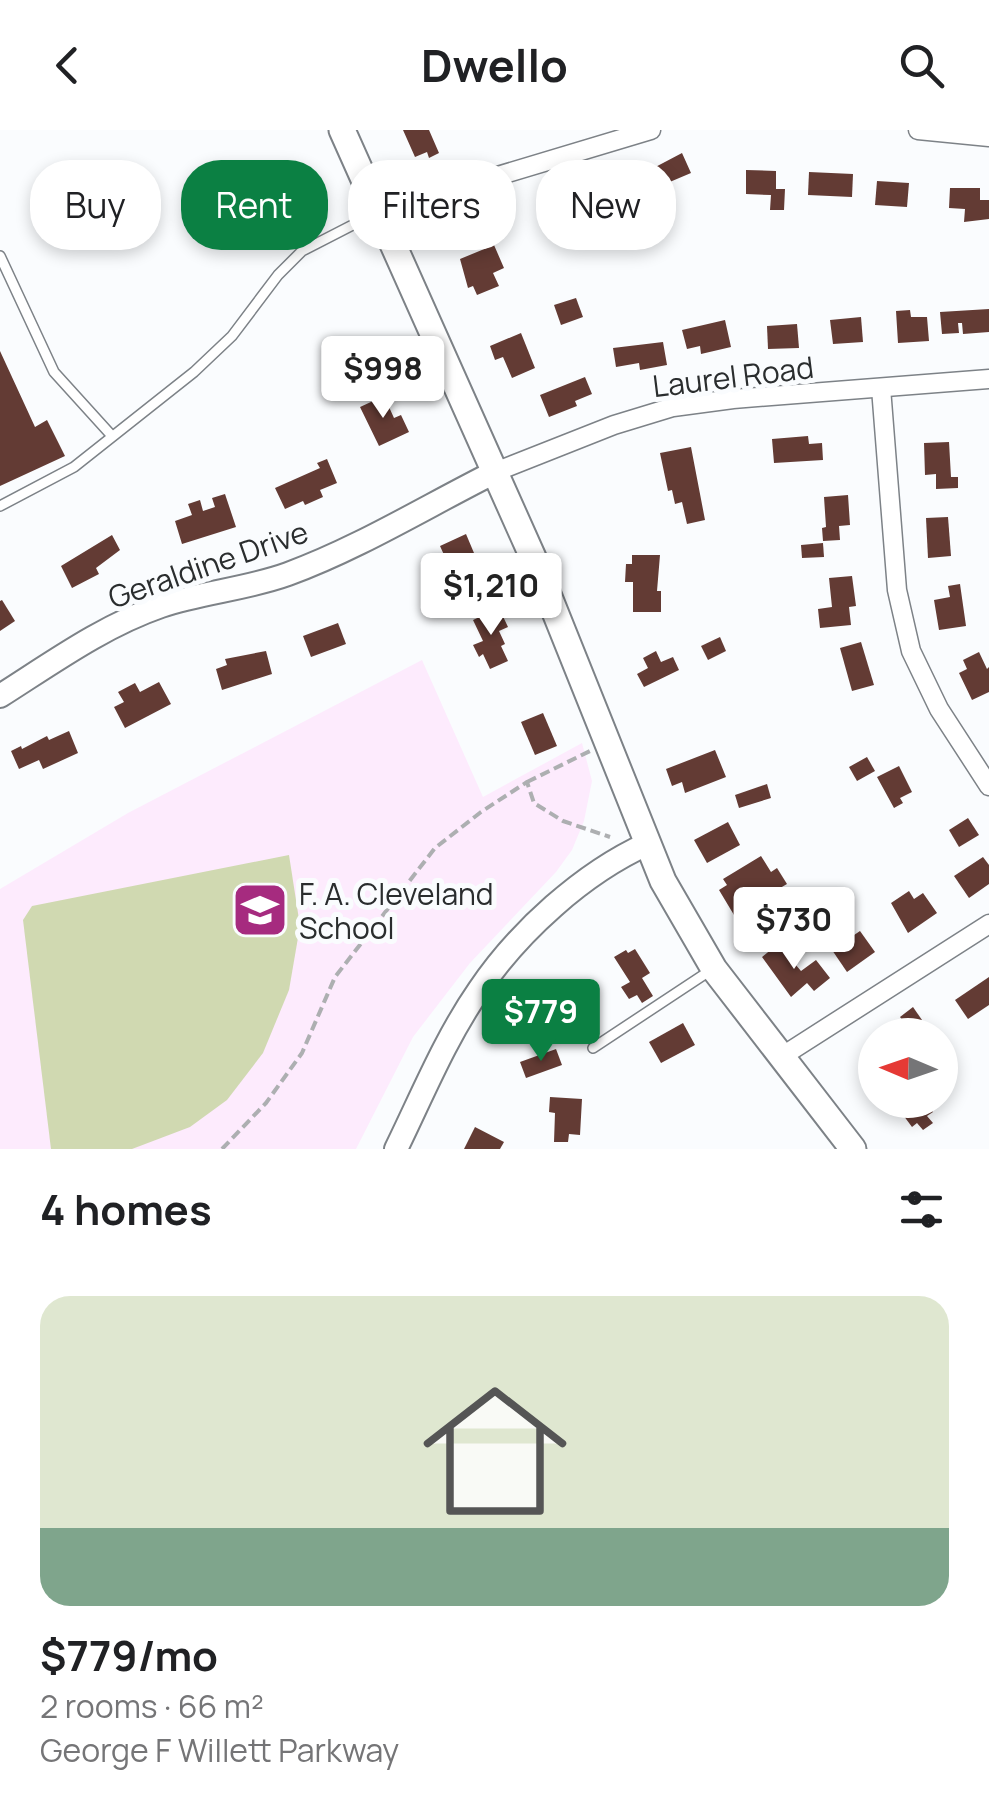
<!DOCTYPE html>
<meta charset="utf-8">
<style>
:root{--surface:#fff;--page:#f6f6f6;--text:#202124;--muted:#757577;--line:#e0e0e0;--accent:#0b8043}
body{margin:0;font-family:Manrope,sans-serif;background:var(--page);color:var(--text);height:100vh;display:flex;flex-direction:column;font-size:38px;white-space:nowrap}
*{box-sizing:border-box;margin:0}
p{font-size:32px;color:var(--muted)}
.icon{flex:none;width:55px;height:55px;fill:none;stroke:currentColor;stroke-width:2;stroke-linecap:round;stroke-linejoin:round}
.map{position:relative;height:1019px;overflow:hidden}
.panel{display:flex;flex-direction:column;background:var(--surface);flex:1}
.panel>*{flex:none}
.hud{position:absolute;left:30px;top:30px;width:930px;height:90px;display:flex;gap:20px}
.needle{width:65px;rotate:272deg}
.buttons{position:absolute;left:858px;top:888px;display:grid;gap:20px}
.buttons a{display:grid;place-items:center;width:100px;height:100px;border-radius:50%;background:var(--surface);box-shadow:0 5px 15px #0003;font-size:50px}
.price{position:absolute;translate:-50% -85px;padding:0 22px;border-radius:10px;background:#fff;color:#222;font-size:32px;line-height:65px;filter:drop-shadow(0 2px 5px #0008)}
.price::after{content:'';position:absolute;left:50%;top:60px;width:30px;height:22px;margin-left:-15px;background:inherit;clip-path:polygon(0 0,100% 0,50% 100%)}
.price.active{background:var(--accent);color:#fff}
ul{padding:0;list-style:none}
li{display:grid;align-content:center;gap:20px;height:530px;padding:0 40px}
li+li{border-top:2px solid var(--line)}
li span{display:grid;place-items:center;height:310px;border-radius:30px;color:#555}
li>.icon{margin-inline-start:auto}
span .icon{width:180px;height:180px;fill:#fffc;stroke-width:1}
li b{font-size:42px}
h2{display:flex;justify-content:space-between;align-items:center;height:120px;padding:0 40px;font-size:42px}
.chip{padding:0 35px;border-radius:40px;background:var(--surface);box-shadow:0 5px 15px #0003;font-size:35px;line-height:90px}
.chip.active{background:var(--accent);color:#fff}
header{display:flex;justify-content:space-between;align-items:center;height:130px;padding:0 40px;background:var(--surface);font-size:45px;font-weight:700}
.map>svg:first-child{display:block}
.education{fill:#fdebfd}
.green{fill:#d0d9b1}
.building{fill:#633b34}
.lines{fill:none;stroke-linecap:round;stroke-linejoin:round}
.service-casing{stroke:#7d8287;stroke-width:12}
.minor-casing{stroke:#7d8287;stroke-width:21}
.tertiary-casing{stroke:#7d8287;stroke-width:26}
.secondary-casing{stroke:#7d8287;stroke-width:29}
.path{stroke:#adafb1;stroke-width:4;stroke-dasharray:10 5;stroke-linecap:butt}
.service{stroke:#fff;stroke-width:9}
.minor{stroke:#fff;stroke-width:18}
.tertiary{stroke:#fff;stroke-width:22}
.secondary{stroke:#fff;stroke-width:25}
.labels{text-anchor:middle;dominant-baseline:central;stroke-width:10;stroke-linejoin:round;paint-order:stroke}
.street-label{font-size:30px;fill:#2a2d2e;stroke:#fafcfe}
.poi-label{font-size:30px;fill:#2a2d2e;stroke:#fafcfe;text-anchor:start}
</style>
<header><svg class="icon" aria-label="back" viewBox="0 0 24 24"><path d="M15 5l-7 7 7 7"/></svg>Dwello<svg class="icon" aria-label="search" viewBox="0 0 24 24"><circle cx="10" cy="10" r="6"/><path d="M15 15l6 6"/></svg></header>
<div class="map">
<svg width="989" height="1019" viewBox="0 0 989 1019">
<rect width="100%" height="100%" fill="#fafcfe"/>
<!-- education -->
<path class="education" d="M422 530 483 667 582 613 592 651 584 691 572 720 556 742 470 833 413 907 356 1019H0V759L128 683Z"/>
<!-- green -->
<path class="green" d="M289 725 300 796 289 860 263 923 227 970 190 997 132 1019H51L23 790 32 776Z"/>
<!-- building -->
<g class="building">
<path d="M403 0H429L439 23 429 28 427 22 415 27Z"/>
<path d="M682 23 691 43 665 54 668 63 643 74 638 64 633 66 627 52Z"/>
<path d="M746 40 776 41V59H785L784 80H770L771 65 746 64Z"/>
<path d="M809 42 853 44 852 67 808 65Z"/>
<path d="M877 51 909 53 907 77 875 75Z"/>
<path d="M950 58H980V70H989V89L964 92 965 79 949 78Z"/>
<path d="M578 74 588 97 552 109 543 88 564 75 566 79Z"/>
<path d="M494 115 504 138 493 143 499 156 477 165 473 156 468 158 460 129Z"/>
<path d="M576 168 583 187 561 195 554 175Z"/>
<path d="M989 179V202L963 204 962 193H958L959 203 942 204 940 182Z"/>
<path d="M910 180 911 187H927L929 211 898 213 896 181Z"/>
<path d="M861 187 863 212 833 214 830 190Z"/>
<path d="M725 190 731 217 701 224 700 216 687 219 682 200Z"/>
<path d="M797 194 799 218 768 219 767 196Z"/>
<path d="M521 203 535 238 512 248 503 227 495 230 490 216Z"/>
<path d="M663 212 667 235 640 240 639 233 616 237 613 218Z"/>
<path d="M0 221 35 297 47 290 65 326 0 356Z"/>
<path d="M585 247 592 264 575 271 577 276 549 287 540 265Z"/>
<path d="M384 266 394 288 401 285 409 302 379 316 360 277Z"/>
<path d="M808 306 809 314 822 313 823 330 774 333 772 309Z"/>
<path d="M949 312 951 347H958V358L936 359V344L925 345 924 313Z"/>
<path d="M691 317 705 390 687 394 682 372 675 374 672 360 668 361 660 323Z"/>
<path d="M327 329 337 353 320 360 323 367 305 375 303 371 285 379 275 358 320 338 317 333Z"/>
<path d="M225 364 236 397 182 414 175 391 192 385 188 374 200 370 203 381 215 377 212 368Z"/>
<path d="M848 365 850 395 839 396 840 410 823 411 822 398 826 397 824 367Z"/>
<path d="M948 387 951 426 928 428 926 388Z"/>
<path d="M466 404 474 423 465 427 475 459 457 468 441 440 449 436 440 416Z"/>
<path d="M112 405 120 420 96 438 99 444 72 458 61 436Z"/>
<path d="M823 413 824 427 802 428 801 415Z"/>
<path d="M632 425H660L657 461H661V482H633V452H625L626 434H632Z"/>
<path d="M852 446 856 476 849 477 851 495 820 498 818 479 832 477 829 448Z"/>
<path d="M960 454 966 496 939 500 934 470 950 467 948 456Z"/>
<path d="M2 470 15 491 0 501V471Z"/>
<path d="M499 478 508 497 499 501 505 514 501 516 508 531 490 539 483 524 479 527 473 515 483 511 473 490Z"/>
<path d="M338 493 346 514 311 527 303 506Z"/>
<path d="M720 507 726 521 708 530 701 516Z"/>
<path d="M861 512 874 555 852 561 840 518Z"/>
<path d="M266 521 272 544 222 560 216 539 227 535 225 529Z"/>
<path d="M656 521 661 532 673 527 679 540 644 557 637 544 648 538 643 528Z"/>
<path d="M979 522 987 539 989 537V562L972 570 959 543 967 539 963 530Z"/>
<path d="M159 552 171 574 125 598 114 577 124 572 118 562 135 553 140 562Z"/>
<path d="M543 583 557 616 535 625 521 592Z"/>
<path d="M69 601 78 623 43 639 39 630 19 639 11 621 21 616 22 619 47 606 49 610Z"/>
<path d="M715 620 726 647 685 663 682 652 672 656 666 639Z"/>
<path d="M867 627 875 641 857 651 849 637Z"/>
<path d="M899 636 912 662 900 668 903 673 894 678 877 647Z"/>
<path d="M767 654 771 668 739 678 735 665Z"/>
<path d="M968 688 979 705 959 717 949 700Z"/>
<path d="M728 692 740 715 707 733 694 710Z"/>
<path d="M761 726 771 742 777 738 787 754 734 785 719 760 727 755 723 749Z"/>
<path d="M983 727 989 735V754L969 768 954 746Z"/>
<path d="M909 761 914 769 923 763 937 783 908 803 891 773Z"/>
<path d="M860 801 875 822 847 842 832 820Z"/>
<path d="M778 814 801 841 816 830 830 848 814 861 807 853 791 867 762 827Z"/>
<path d="M635 819 650 843 642 848 653 866 642 873 637 865 629 869 621 857 630 852 614 827 626 820 628 823Z"/>
<path d="M989 847V875L968 889 955 870Z"/>
<path d="M913 877 922 890 910 900 900 887Z"/>
<path d="M683 893 695 915 661 933 649 912Z"/>
<path d="M556 919 562 935 526 948 520 932Z"/>
<path d="M550 967 582 969 580 1005 569 1004 568 1012H554L555 983 549 982Z"/>
<path d="M892 970H924L933 982 927 986 933 993 923 1000 917 993 912 997Z"/>
<path d="M475 997 504 1012 500 1019H464Z"/>
</g>
<g class="lines">
<!-- service casing -->
<g class="service-casing">
<g id="service">
<path d="M0 126 54 242 112 306"/>
<path d="M0 376 74 337 194 242 232 206 278 145 302 121 378 82"/>
<path d="M593 918 711 840"/>
</g>
</g>
<!-- minor casing -->
<g class="minor-casing">
<g id="minor">
<path d="M918 0 989 7"/>
<path d="M381 81 651 0"/>
<path d="M881 258 897 460 911 521 939 579 989 656"/>
<path d="M495 342 614 295 673 277 733 269 989 249"/>
<path d="M781 927 989 794"/>
</g>
</g>
<!-- tertiary casing -->
<g class="tertiary-casing">
<g id="tertiary">
<path d="M0 566C52 533 103 496 161 476 202 462 247 459 288 444 359 418 427 376 495 342"/>
<path d="M396 1019C422 966 445 909 479 860 518 802 583 743 647 714"/>
</g>
</g>
<!-- secondary casing -->
<g class="secondary-casing">
<path id="secondary" d="M342 0 535 432 663 751 714 839 853 1019"/>
</g>
<!-- path -->
<g class="path">
<path d="M527 652 590 621"/>
<path d="M222 1019 266 973 302 923 335 847 435 718 481 682 527 652 534 673 563 691 610 707"/>
</g>
<!-- service -->
<use href="#service" class="service"/>
<!-- minor -->
<use href="#minor" class="minor"/>
<!-- tertiary -->
<use href="#tertiary" class="tertiary"/>
<!-- secondary -->
<use href="#secondary" class="secondary"/>
</g>
<!-- icons -->
<defs>
<g id="school-square" transform="scale(2.875)"><rect x="-9" y="-9" width="18" height="18" rx="4" fill="#a62b7f" stroke="#fafcfe"/><path d="M0-5L7-2L0 1L-7-2ZM-4 1L0 2.5L4 1V4Q0 6-4 4Z" fill="#fff"/></g>
</defs>
<g fill-rule="evenodd">
<use href="#school-square" x="260" y="780"/>
</g>
<g class="labels">
<!-- street labels -->
<g class="street-label">
<text transform="translate(733 246) rotate(-7)">Laurel Road</text>
<text transform="translate(208 434) rotate(-19)">Geraldine Drive</text>
</g>
<!-- poi labels -->
<g class="poi-label">
<text x="299" y="763">F. A. Cleveland<tspan x="299" dy="34">School</tspan></text>
</g>
</g>
</svg>
<div class="buttons">
<a><svg class="needle" viewBox="-14 -14 28 28"><path d="M0-13l5 13h-10z" fill="#e53935"/><path d="M0 13l5-13h-10z" fill="#757577"/></svg></a>
</div>
<b class="price" style="left:383px;top:291px">$998</b>
<b class="price" style="left:491px;top:508px">$1,210</b>
<b class="price" style="left:794px;top:842px">$730</b>
<b class="price active" style="left:541px;top:934px">$779</b>
<div class="hud">
<a class="chip">Buy</a>
<a class="chip active">Rent</a>
<a class="chip">Filters</a>
<a class="chip">New</a>
</div>
</div>
<section class="panel">
<h2>4 homes<svg class="icon" aria-label="filters" viewBox="0 0 24 24"><path d="M4 7h16M4 17h16"/><circle cx="9" cy="7" r="2"/><circle cx="15" cy="17" r="2"/></svg></h2>
<ul>
<li><span style="background:linear-gradient(#dfe7d0 75%,#7fa58c 0)"><svg class="icon" aria-label="home" viewBox="0 0 24 24"><path d="M3 11l9-7 9 7M6 9v11h12V9"/></svg></span><div><b>$779/mo</b><p>2 rooms · 66 m²</p><p>George F Willett Parkway</p></div></li>
</ul>
</section>
